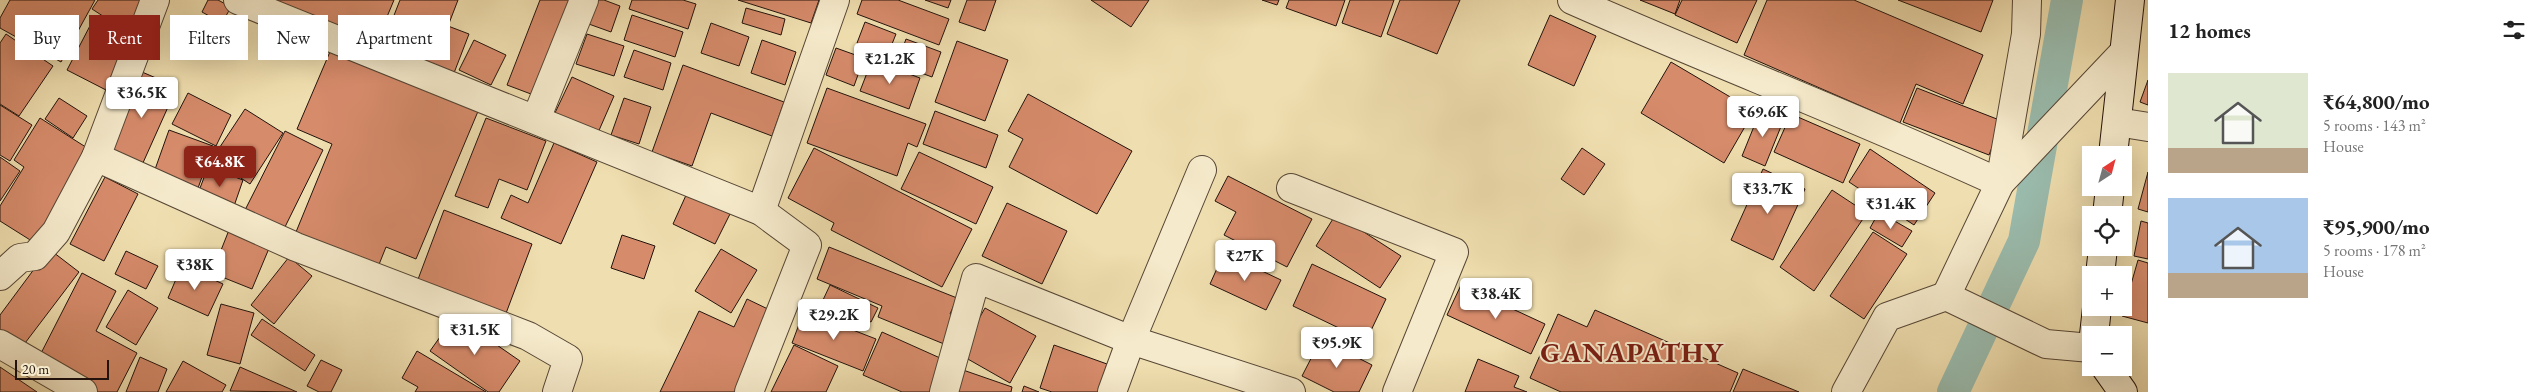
<!DOCTYPE html>
<meta charset="utf-8">
<style>
:root{--surface:#fff;--page:#f6f6f6;--text:#222;--muted:#767676;--accent:#8f2418}
body{margin:0;font-family:"EB Garamond",serif;background:var(--page);color:var(--text);height:100vh;display:flex;flex-direction:column;font-size:19px;white-space:nowrap}
*{box-sizing:border-box;margin:0}
p{font-size:16px;color:var(--muted)}
.icon{flex:none;width:28px;height:28px;fill:none;stroke:currentColor;stroke-width:2;stroke-linecap:round;stroke-linejoin:round}
.map{position:relative;flex:1;overflow:hidden}
.drawer{display:flex;flex-direction:column;background:var(--surface);width:400px}
.drawer>*{flex:none}
.guide{position:absolute;left:15px;top:15px;width:475px;height:45px;display:flex;gap:10px}
.needle{width:32px;rotate:36deg}
.buttons{position:absolute;left:2082px;top:146px;display:grid;gap:10px}
.buttons a{display:grid;place-items:center;width:50px;height:50px;border-radius:0px;background:var(--surface);box-shadow:0 5px 20px #0002;font-size:25px}
.scale{position:absolute;left:15px;bottom:12px;width:94px;box-sizing:border-box;padding-left:5px;border:2px solid #23130c;border-top:0;font-size:14px;line-height:18px;white-space:nowrap;color:#23130c;-webkit-text-stroke:4px #f5eacb;paint-order:stroke}
.price{position:absolute;translate:-50% -42px;padding:0 11px;border-radius:5px;background:#fff;color:#222;font-size:16px;line-height:32px;filter:drop-shadow(0 1px 2px #0008)}
.price::after{content:'';position:absolute;left:50%;top:30px;width:15px;height:11px;margin-left:-8px;background:inherit;clip-path:polygon(0 0,100% 0,50% 100%)}
.price.current{background:var(--accent);color:#fff}
ul{padding:0;list-style:none}
li{display:flex;align-items:center;gap:15px;height:125px;padding:0 20px}
li span{display:grid;place-items:center;flex:none;width:140px;height:100px;border-radius:0px;color:#555}
li>.icon{margin-inline-start:auto}
span .icon{width:60px;height:60px;fill:#fffc;stroke-width:1}
li b{font-size:21px}
h2{display:flex;justify-content:space-between;align-items:center;height:60px;padding:0 20px;font-size:21px}
.pill{padding:0 18px;border-radius:0px;background:var(--surface);box-shadow:0 5px 20px #0002;font-size:18px;line-height:45px}
.pill.current{background:var(--accent);color:#fff}
main{display:flex;flex:1;min-height:0}
.map>svg:first-child{display:block}
.lines{fill:none;stroke-linecap:round;stroke-linejoin:round}
.canal{stroke:#9abcae;stroke-width:32}
.building{fill:#d68b6b;stroke:#23130c}
.street-casing{stroke:#564635;stroke-width:30}
.secondary-casing{stroke:#23130c;stroke-width:30}
.street{stroke:#f5eacb;stroke-width:28}
.secondary{stroke:#f5eacb;stroke-width:28}
.labels{text-anchor:middle;dominant-baseline:central;stroke-width:4;stroke-linejoin:round;paint-order:stroke}
.district-label{font-size:28px;font-weight:bold;letter-spacing:1px;fill:#7a1f14;stroke:#f5eacb}
</style>
<main>
<div class="map">
<svg width="2148" height="392" viewBox="0 0 2148 392">
<rect width="100%" height="100%" fill="#efdeaf"/>
<filter id="stains"><feTurbulence type="fractalNoise" baseFrequency=".004" numOctaves="4"/><feColorMatrix values="0 0 0 0 .2 0 0 0 0 .09 0 0 0 0 .02 0 0 0 .5 -.17"/></filter>
<radialGradient id="worn" r=".72"><stop offset=".6" stop-color="#630" stop-opacity="0"/><stop offset="1" stop-color="#630" stop-opacity=".3"/></radialGradient>
<g class="lines">
<!-- canal -->
<path class="canal" d="M1953 392 2024 241 2067 0"/>
</g>
<!-- building -->
<g class="building">
<path d="M10 0H95L61 62 0 28V18Z"/>
<path d="M98 0H145L126 31 92 9Z"/>
<path d="M208 0H218L231 7 222 23 202 12Z"/>
<path d="M276 0H394L376 43Z"/>
<path d="M400 0H458L448 26 469 34 454 73 382 46Z"/>
<path d="M540 0H577L539 97 507 85Z"/>
<path d="M594 0H604L620 6 611 32 586 23Z"/>
<path d="M632 0H683L696 4 688 29 629 9Z"/>
<path d="M738 0H819L811 23Z"/>
<path d="M862 0H898L949 19 939 45 857 14Z"/>
<path d="M925 0H951L948 8Z"/>
<path d="M967 0H996L985 31 959 22Z"/>
<path d="M1091 0H1149L1131 27Z"/>
<path d="M1262 0H1279L1277 5Z"/>
<path d="M1289 0H1345L1336 26 1286 8Z"/>
<path d="M1350 0H1394L1381 37 1342 23Z"/>
<path d="M1400 0H1460L1437 54 1387 34Z"/>
<path d="M1640 0H1680L1675 14Z"/>
<path d="M1682 0H1757L1737 43 1675 15Z"/>
<path d="M1767 0H1854L1983 55 1963 104 1916 84 1900 123 1744 55Z"/>
<path d="M1898 0H1993L1981 32Z"/>
<path d="M746 8 785 19 781 35 742 23Z"/>
<path d="M632 15 683 32 675 57 624 40Z"/>
<path d="M1550 15 1596 36 1574 86 1528 65Z"/>
<path d="M93 20 132 40 106 90 67 70Z"/>
<path d="M865 22 896 34 888 54 857 43Z"/>
<path d="M711 23 749 37 739 66 701 53Z"/>
<path d="M6 34 53 66 19 116 0 104V43Z"/>
<path d="M587 34 624 46 614 76 576 64Z"/>
<path d="M906 39 941 52 932 77 897 64Z"/>
<path d="M474 40 506 55 491 85 459 70Z"/>
<path d="M762 40 796 52 785 85 751 73Z"/>
<path d="M957 41 1008 60 985 121 935 102Z"/>
<path d="M332 47 479 109 416 259 386 247 378 267 296 232 332 144 297 129Z"/>
<path d="M836 48 864 58 854 86 826 75Z"/>
<path d="M634 50 671 63 663 90 624 77Z"/>
<path d="M872 60 920 78 909 109 860 91Z"/>
<path d="M1671 62 1754 111 1724 163 1641 113Z"/>
<path d="M683 65 784 102 772 136 711 113 692 166 652 152Z"/>
<path d="M142 72 177 87 142 165 108 151Z"/>
<path d="M572 77 614 96 597 135 554 115Z"/>
<path d="M2148 80V105L2140 102Z"/>
<path d="M827 88 926 124 917 147 908 143 897 176 807 143Z"/>
<path d="M1917 88 2002 121 1989 155 1903 122Z"/>
<path d="M188 93 231 115 216 146 172 124Z"/>
<path d="M1028 94 1132 151 1097 214 1009 167 1023 139 1008 131Z"/>
<path d="M59 98 87 116 73 138 45 119Z"/>
<path d="M624 98 651 107 639 144 611 135Z"/>
<path d="M0 105 32 125 10 161 0 155Z"/>
<path d="M245 109 283 133 250 184 212 159Z"/>
<path d="M1761 109 1784 119 1765 166 1742 156Z"/>
<path d="M935 111 998 135 986 168 923 144Z"/>
<path d="M1791 114 1860 144 1843 183 1774 152Z"/>
<path d="M40 118 92 151 35 243 0 221V206L24 167 14 160Z"/>
<path d="M486 118 546 141 527 190 499 179 488 208 455 196Z"/>
<path d="M169 130 213 146 197 191 153 175Z"/>
<path d="M285 131 323 150 282 233 243 214Z"/>
<path d="M554 143 597 162 561 244 501 218 511 195 528 203Z"/>
<path d="M814 148 972 229 942 287 831 230 834 223 788 198Z"/>
<path d="M1582 148 1605 164 1584 195 1561 179Z"/>
<path d="M1870 149 1935 193 1914 225 1849 182Z"/>
<path d="M919 152 993 187 976 224 901 189Z"/>
<path d="M0 157 20 171 0 201Z"/>
<path d="M208 167 243 180 233 209 197 196Z"/>
<path d="M1763 169 1805 189 1773 260 1731 240Z"/>
<path d="M2148 172V212L2138 209Z"/>
<path d="M1228 176 1312 219 1287 267 1224 235 1236 212 1215 201Z"/>
<path d="M105 177 138 194 104 261 70 244Z"/>
<path d="M1832 190 1867 213 1814 291 1780 267Z"/>
<path d="M687 193 730 214 715 244 673 224Z"/>
<path d="M1007 203 1067 231 1042 284 982 256Z"/>
<path d="M444 210 532 244 505 316 417 282Z"/>
<path d="M1879 212 1912 231 1902 247 1870 228Z"/>
<path d="M1336 214 1401 256 1380 288 1316 246Z"/>
<path d="M2141 221 2148 223V259L2134 256Z"/>
<path d="M229 230 270 246 252 289 212 273Z"/>
<path d="M1873 232 1907 254 1864 319 1830 296Z"/>
<path d="M622 235 655 246 644 279 611 268Z"/>
<path d="M829 247 957 298 950 314 955 316 944 344 878 317 882 306 817 279Z"/>
<path d="M49 249 79 272 19 351 0 336V315Z"/>
<path d="M721 249 757 270 731 313 695 291Z"/>
<path d="M126 251 158 266 146 289 115 274Z"/>
<path d="M1224 253 1281 280 1266 310 1210 284Z"/>
<path d="M289 257 312 276 274 324 251 305Z"/>
<path d="M2138 260 2148 263V323L2122 316Z"/>
<path d="M1312 264 1386 299 1366 341 1293 306Z"/>
<path d="M182 265 223 284 208 316 168 298Z"/>
<path d="M82 273 116 291 96 331 137 353 117 392H93L36 363Z"/>
<path d="M830 285 878 308 871 322 823 300Z"/>
<path d="M1461 285 1545 324 1531 354 1447 315Z"/>
<path d="M128 290 158 308 136 345 106 327Z"/>
<path d="M747 299 772 311 739 392H660L699 311 734 327Z"/>
<path d="M221 304 254 313 240 364 207 355Z"/>
<path d="M985 308 1036 336 1010 383 959 354Z"/>
<path d="M1595 310 1738 373 1730 392H1561L1530 378 1558 314 1587 327Z"/>
<path d="M804 311 876 339 863 371 792 343Z"/>
<path d="M455 316 520 361 499 392H488L430 351Z"/>
<path d="M262 319 315 355 305 371 251 335Z"/>
<path d="M882 332 949 362 936 392H902L863 375Z"/>
<path d="M1321 339 1372 365 1359 392H1334L1302 376Z"/>
<path d="M794 345 838 366 826 392H771Z"/>
<path d="M1054 345 1107 364 1098 392H1052L1040 388Z"/>
<path d="M417 351 486 392H415L418 387 402 378Z"/>
<path d="M140 357 167 369 158 392H126Z"/>
<path d="M1478 359 1519 376 1514 387 1527 392H1465Z"/>
<path d="M321 360 342 370 331 392H319L307 386Z"/>
<path d="M183 361 226 385 222 392H166Z"/>
<path d="M0 367 37 392H0Z"/>
<path d="M240 367 297 392 230 391Z"/>
<path d="M1743 369 1799 392H1733Z"/>
<path d="M963 370 1012 387 1011 392H956Z"/>
<path d="M1024 386 1039 392H1022Z"/>
</g>
<g class="lines">
<!-- street casing -->
<g class="street-casing">
<g id="street">
<path d="M238 0 761 211 807 245 749 392"/>
<path d="M1572 0C1714 63 1859 118 2000 183L2123 53"/>
<path d="M536 119 584 0"/>
<path d="M2117 122 2148 127"/>
<path d="M96 157 296 247 528 336 568 359 557 392"/>
<path d="M1291 188 1454 252 1397 392"/>
<path d="M761 211 835 0"/>
<path d="M0 276 20 258 35 256 56 232 96 157 155 0"/>
<path d="M1946 296 2000 183 2026 34 2027 0"/>
<path d="M0 344 83 392"/>
<path d="M944 392 976 278 1131 340 1291 392"/>
<path d="M1112 392 1131 340 1202 170"/>
<path d="M1846 392 1887 317 1946 296 2046 344 2091 348"/>
</g>
</g>
<!-- secondary casing -->
<g class="secondary-casing">
<g id="secondary">
<path d="M2113 155 2130 0"/>
<path d="M2107 215 2110 188"/>
<path d="M2100 275 2103 248"/>
<path d="M2094 335 2097 308"/>
<path d="M2106 368 2123 392"/>
</g>
</g>
<!-- street -->
<use href="#street" class="street"/>
<!-- secondary -->
<use href="#secondary" class="secondary"/>
</g>
<g class="labels">
<!-- district labels -->
<g class="district-label">
<text x="1632" y="352">GANAPATHY</text>
</g>
</g>
<rect width="100%" height="100%" filter="url(#stains)"/>
<rect width="100%" height="100%" fill="url(#worn)"/>
</svg>
<div class="buttons">
<a><svg class="needle" viewBox="-14 -14 28 28"><path d="M0-13l5 13h-10z" fill="#e53935"/><path d="M0 13l5-13h-10z" fill="#767676"/></svg></a>
<a><svg class="icon" aria-label="locate" viewBox="0 0 24 24"><circle cx="12" cy="12" r="6"/><path d="M12 2v4M12 18v4M2 12h4M18 12h4"/></svg></a>
<a>+</a>
<a>−</a>
</div>
<div class="scale">20 m</div>
<b class="price" style="left:890px;top:85px">₹21.2K</b>
<b class="price" style="left:142px;top:119px">₹36.5K</b>
<b class="price" style="left:1763px;top:138px">₹69.6K</b>
<b class="price current" style="left:220px;top:188px">₹64.8K</b>
<b class="price" style="left:1768px;top:215px">₹33.7K</b>
<b class="price" style="left:1891px;top:230px">₹31.4K</b>
<b class="price" style="left:1245px;top:282px">₹27K</b>
<b class="price" style="left:195px;top:291px">₹38K</b>
<b class="price" style="left:1496px;top:320px">₹38.4K</b>
<b class="price" style="left:834px;top:341px">₹29.2K</b>
<b class="price" style="left:475px;top:356px">₹31.5K</b>
<b class="price" style="left:1337px;top:369px">₹95.9K</b>
<div class="guide">
<a class="pill">Buy</a>
<a class="pill current">Rent</a>
<a class="pill">Filters</a>
<a class="pill">New</a>
<a class="pill">Apartment</a>
</div>
</div>
<section class="drawer">
<h2>12 homes<svg class="icon" aria-label="filters" viewBox="0 0 24 24"><path d="M4 7h16M4 17h16"/><circle cx="9" cy="7" r="2"/><circle cx="15" cy="17" r="2"/></svg></h2>
<ul>
<li><span style="background:linear-gradient(#dfe7d0 75%,#b9a48a 0)"><svg class="icon" aria-label="home" viewBox="0 0 24 24"><path d="M3 11l9-7 9 7M6 9v11h12V9"/></svg></span><div><b>₹64,800/mo</b><p>5 rooms · 143 m²</p><p>House</p></div></li>
<li><span style="background:linear-gradient(#a9c7e8 75%,#b9a48a 0)"><svg class="icon" aria-label="home" viewBox="0 0 24 24"><path d="M3 11l9-7 9 7M6 9v11h12V9"/></svg></span><div><b>₹95,900/mo</b><p>5 rooms · 178 m²</p><p>House</p></div></li>
</ul>
</section>
</main>
